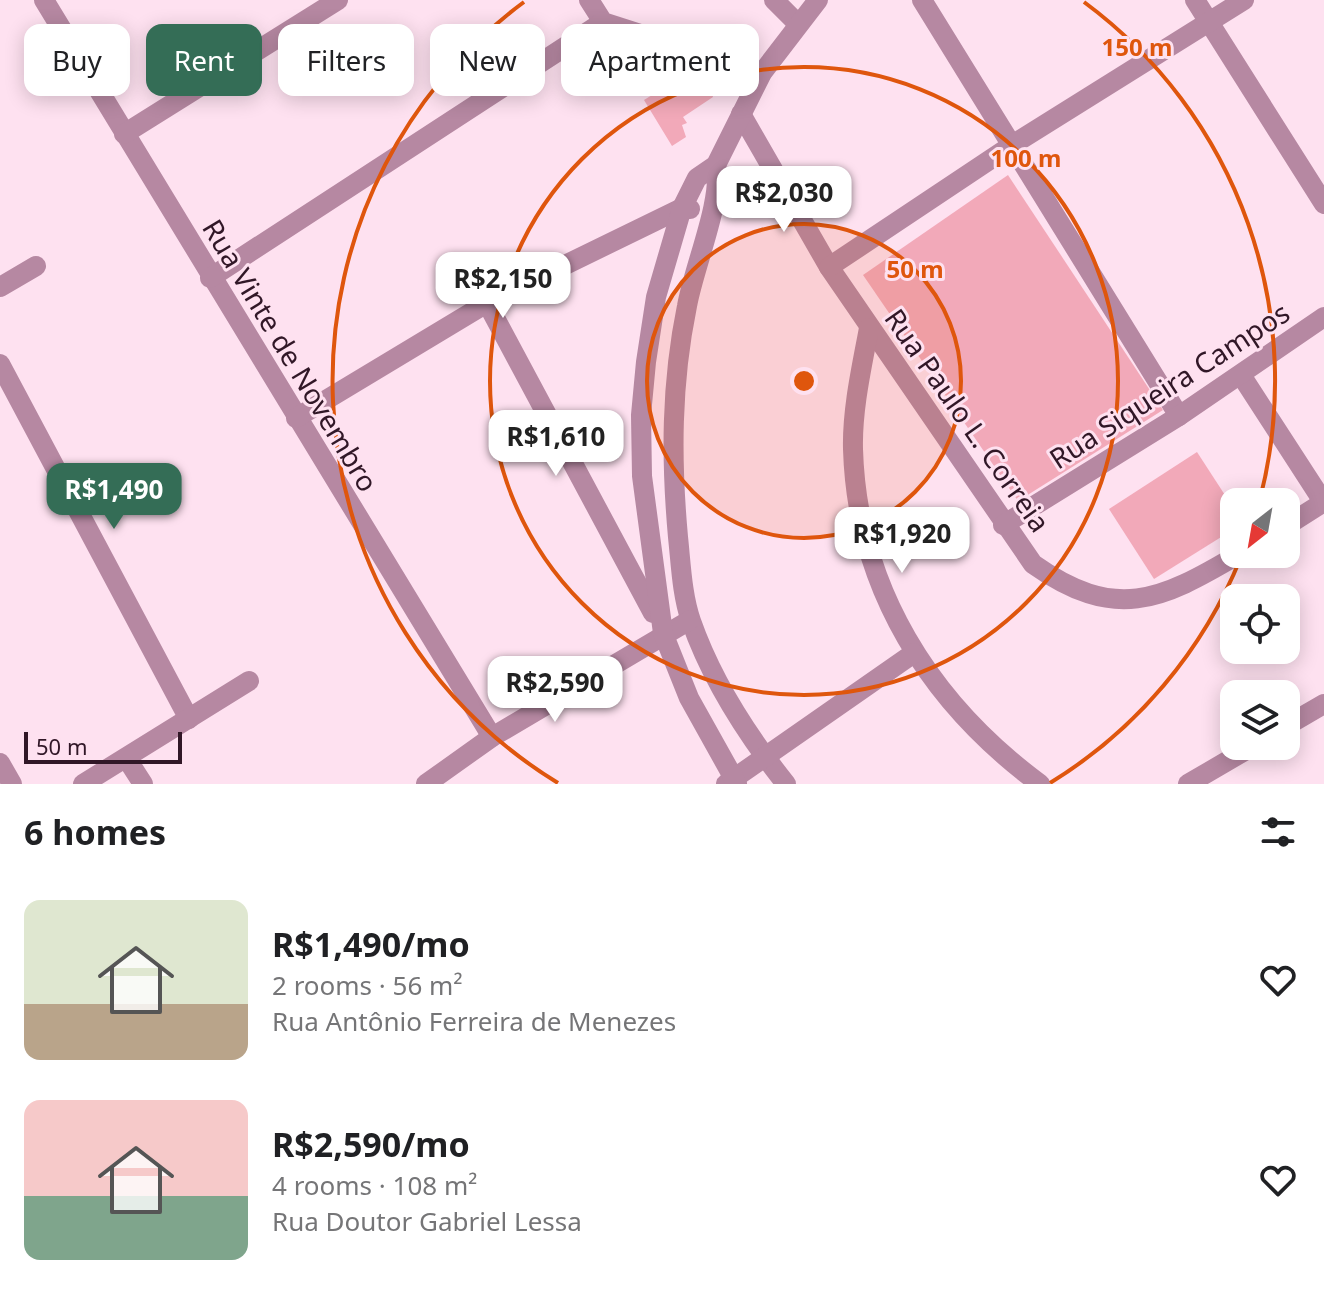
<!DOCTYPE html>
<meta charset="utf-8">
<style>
:root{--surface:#fff;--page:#f2f2f2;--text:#202124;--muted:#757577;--accent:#346d56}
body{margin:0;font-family:"Noto Sans",sans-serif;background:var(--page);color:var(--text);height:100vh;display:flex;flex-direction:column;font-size:30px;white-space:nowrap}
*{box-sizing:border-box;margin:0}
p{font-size:26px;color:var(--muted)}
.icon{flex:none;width:44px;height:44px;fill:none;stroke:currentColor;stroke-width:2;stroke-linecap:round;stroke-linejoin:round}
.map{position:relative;height:784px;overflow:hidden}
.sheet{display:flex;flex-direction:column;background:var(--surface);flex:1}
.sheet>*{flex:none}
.hud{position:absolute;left:24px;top:24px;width:800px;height:72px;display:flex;gap:16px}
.needle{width:52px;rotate:211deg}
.tools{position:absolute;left:1220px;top:488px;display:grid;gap:16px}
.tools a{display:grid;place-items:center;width:80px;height:80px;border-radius:16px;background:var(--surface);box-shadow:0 4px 20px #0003;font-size:40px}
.scale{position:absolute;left:24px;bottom:20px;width:158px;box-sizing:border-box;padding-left:8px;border:4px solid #311727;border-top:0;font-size:22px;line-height:28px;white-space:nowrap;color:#311727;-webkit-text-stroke:6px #fee1f0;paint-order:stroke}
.price{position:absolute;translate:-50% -68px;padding:0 18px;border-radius:16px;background:#fff;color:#222;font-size:26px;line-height:52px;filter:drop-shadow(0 2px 4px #0008)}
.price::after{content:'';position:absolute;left:50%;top:48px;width:24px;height:18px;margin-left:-12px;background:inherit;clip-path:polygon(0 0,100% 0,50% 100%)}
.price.on{background:var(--accent);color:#fff}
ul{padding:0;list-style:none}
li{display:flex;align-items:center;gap:24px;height:200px;padding:0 24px}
li span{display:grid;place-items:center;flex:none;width:224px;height:160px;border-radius:16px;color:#555}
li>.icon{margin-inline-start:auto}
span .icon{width:96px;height:96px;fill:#fffc;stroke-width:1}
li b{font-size:34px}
h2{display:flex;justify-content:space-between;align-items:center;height:96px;padding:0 24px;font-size:34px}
.tag{padding:0 28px;border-radius:16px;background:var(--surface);box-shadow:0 4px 20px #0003;font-size:28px;line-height:72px}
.tag.on{background:var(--accent);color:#fff}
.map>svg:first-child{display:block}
.building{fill:#f2a9b9}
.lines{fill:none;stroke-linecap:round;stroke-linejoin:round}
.minor{stroke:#b688a2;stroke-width:20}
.ring{fill:none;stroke:#df560d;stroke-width:4}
.labels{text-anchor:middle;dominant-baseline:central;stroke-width:6;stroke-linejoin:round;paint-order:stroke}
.street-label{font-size:28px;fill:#311727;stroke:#fee1f0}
.centre{fill:#df560d;stroke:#fee1f0;stroke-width:4}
.ring-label{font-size:24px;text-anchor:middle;font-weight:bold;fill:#df560d;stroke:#fee1f0;stroke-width:6;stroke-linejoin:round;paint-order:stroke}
</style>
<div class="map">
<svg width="1324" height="784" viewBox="0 0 1324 784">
<rect width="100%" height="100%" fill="#fee1f0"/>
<!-- building -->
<g class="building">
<path d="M693 75 700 86 705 83 710 86 713 97 683 117 687 123 682 125 686 137 672 146 644 100 683 76 685 81Z"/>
<path d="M1008 175 1163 410 1018 501 863 275Z"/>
<path d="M1197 452 1234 509V529L1154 579 1109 509Z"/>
</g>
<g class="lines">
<!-- minor -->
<g class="minor">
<path d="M44 0 492 737"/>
<path d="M589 0 603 22 762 73"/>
<path d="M774 0 798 24"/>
<path d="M922 0 1179 416"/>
<path d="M1195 0 1324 204"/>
<path d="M741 114 829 267 1033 564C1115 622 1160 601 1239 554"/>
<path d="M124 134 338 0"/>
<path d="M716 165C723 200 694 266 687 306 671 384 671 459 678 537 681 565 682 595 691 621 712 681 747 735 786 784"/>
<path d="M829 267 1012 145 1244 0"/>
<path d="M210 278 603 22"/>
<path d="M0 287 36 266"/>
<path d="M487 303 653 613"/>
<path d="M869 328C862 366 852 409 853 449 857 588 930 703 1040 784"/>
<path d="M0 364 189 719"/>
<path d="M1241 375 1324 503"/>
<path d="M296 418 487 303 682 208 690 209"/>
<path d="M1003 525 1179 416 1324 317"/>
<path d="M1286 526 1324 502"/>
<path d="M1286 726 1324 704"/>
<path d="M127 759 143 784"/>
<path d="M0 763 12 784"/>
<path d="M83 784 249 681"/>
<path d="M426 784 492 737 690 620"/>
<path d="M726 784 914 653"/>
<path d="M737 784 689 698 663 633 642 476 641 415 646 362 656 297 682 208 697 178 716 165 762 73 818 0"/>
<path d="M1188 784 1253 746"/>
</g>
</g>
<!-- distance rings -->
<circle cx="804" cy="381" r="157" fill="#df560d" fill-opacity=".12"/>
<g class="ring">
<circle cx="804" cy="381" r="157"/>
<circle cx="804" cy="381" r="314"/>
<path d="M1241 557A471 471 0 0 1 1050 783M558 783A471 471 0 0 1 524 2M1084 2A471 471 0 0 1 1260 499"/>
</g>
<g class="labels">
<!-- street labels -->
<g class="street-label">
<text transform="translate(291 355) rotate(59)">Rua Vinte de Novembro</text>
<text transform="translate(1169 385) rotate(-33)">Rua Siqueira Campos</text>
<text transform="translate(968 420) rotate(55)">Rua Paulo L. Correia</text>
</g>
</g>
<circle cx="804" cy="381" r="12" class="centre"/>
<g class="ring-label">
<text x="1137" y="56">150 m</text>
<text x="1026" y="167">100 m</text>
<text x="915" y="278">50 m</text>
</g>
</svg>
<div class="tools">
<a><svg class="needle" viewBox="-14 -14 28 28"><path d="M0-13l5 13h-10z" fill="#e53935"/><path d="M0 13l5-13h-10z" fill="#757577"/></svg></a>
<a><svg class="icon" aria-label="locate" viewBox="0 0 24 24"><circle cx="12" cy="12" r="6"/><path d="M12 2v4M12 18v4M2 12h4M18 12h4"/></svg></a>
<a><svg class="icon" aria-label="layers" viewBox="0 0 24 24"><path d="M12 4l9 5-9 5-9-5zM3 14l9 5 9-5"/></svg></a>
</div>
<div class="scale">50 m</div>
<b class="price" style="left:784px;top:234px">R$2,030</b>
<b class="price" style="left:503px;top:320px">R$2,150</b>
<b class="price" style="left:556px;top:478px">R$1,610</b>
<b class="price on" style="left:114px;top:531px">R$1,490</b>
<b class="price" style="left:902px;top:575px">R$1,920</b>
<b class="price" style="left:555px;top:724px">R$2,590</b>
<div class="hud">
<a class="tag">Buy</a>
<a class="tag on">Rent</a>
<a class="tag">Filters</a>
<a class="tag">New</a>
<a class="tag">Apartment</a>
</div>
</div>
<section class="sheet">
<h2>6 homes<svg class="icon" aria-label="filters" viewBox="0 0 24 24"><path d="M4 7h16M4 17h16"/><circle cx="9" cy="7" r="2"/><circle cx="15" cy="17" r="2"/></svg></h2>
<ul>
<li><span style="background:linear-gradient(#dfe7d0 65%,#b9a48a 0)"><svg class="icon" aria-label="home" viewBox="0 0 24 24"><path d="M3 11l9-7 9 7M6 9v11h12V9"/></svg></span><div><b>R$1,490/mo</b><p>2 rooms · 56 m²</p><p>Rua Antônio Ferreira de Menezes</p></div><svg class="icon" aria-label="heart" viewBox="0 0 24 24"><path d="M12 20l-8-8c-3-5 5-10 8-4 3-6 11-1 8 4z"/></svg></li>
<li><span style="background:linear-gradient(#f6c9c9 60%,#7fa58c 0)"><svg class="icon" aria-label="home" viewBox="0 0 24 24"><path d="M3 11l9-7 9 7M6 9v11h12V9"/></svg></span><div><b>R$2,590/mo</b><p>4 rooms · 108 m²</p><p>Rua Doutor Gabriel Lessa</p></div><svg class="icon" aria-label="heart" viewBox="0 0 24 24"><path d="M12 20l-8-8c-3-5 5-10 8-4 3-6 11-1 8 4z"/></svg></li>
</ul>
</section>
